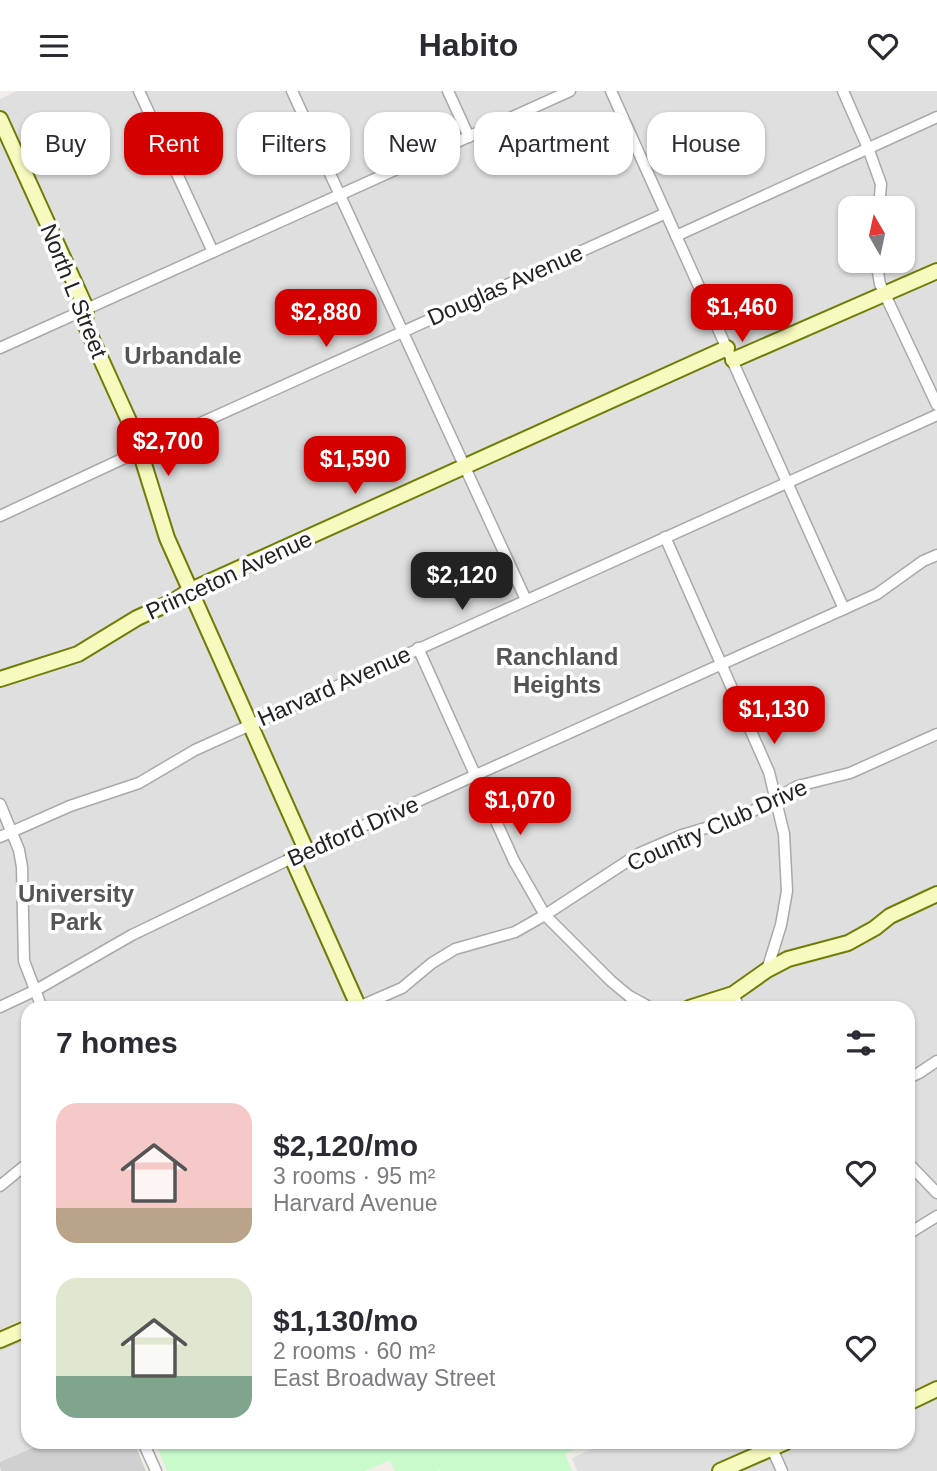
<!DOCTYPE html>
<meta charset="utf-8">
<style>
:root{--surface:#fff;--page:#f2f2f3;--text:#2b2b33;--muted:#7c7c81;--accent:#d40000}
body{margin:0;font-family:Arial,sans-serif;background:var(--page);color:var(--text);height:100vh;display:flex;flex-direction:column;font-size:26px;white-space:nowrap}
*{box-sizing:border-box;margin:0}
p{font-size:23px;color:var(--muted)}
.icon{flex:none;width:38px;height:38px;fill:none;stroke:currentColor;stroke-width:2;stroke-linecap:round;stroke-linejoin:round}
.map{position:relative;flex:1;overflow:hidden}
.side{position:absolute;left:21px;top:910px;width:894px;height:448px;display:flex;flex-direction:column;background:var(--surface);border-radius:21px;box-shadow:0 2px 5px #0004}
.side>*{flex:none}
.banner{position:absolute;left:21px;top:21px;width:896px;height:63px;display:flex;gap:14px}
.needle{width:46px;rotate:351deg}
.tools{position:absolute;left:838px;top:105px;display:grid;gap:14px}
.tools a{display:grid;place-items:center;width:77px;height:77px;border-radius:14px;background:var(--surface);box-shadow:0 2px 5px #0004;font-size:35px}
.price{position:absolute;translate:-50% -60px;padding:0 16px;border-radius:14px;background:var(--accent);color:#fff;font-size:23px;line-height:46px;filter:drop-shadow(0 2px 4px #0008)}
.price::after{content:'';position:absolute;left:50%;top:42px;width:21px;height:16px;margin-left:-10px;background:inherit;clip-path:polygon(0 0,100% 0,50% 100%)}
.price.selected{background:#222;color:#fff}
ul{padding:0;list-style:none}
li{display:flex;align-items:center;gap:21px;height:175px;padding:0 35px}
li span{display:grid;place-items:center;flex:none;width:196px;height:140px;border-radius:21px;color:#555}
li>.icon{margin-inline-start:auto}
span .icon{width:84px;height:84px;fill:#fffc;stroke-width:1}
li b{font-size:30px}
h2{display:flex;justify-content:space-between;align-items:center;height:84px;padding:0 35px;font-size:30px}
.tag{padding:0 24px;border-radius:21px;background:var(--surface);box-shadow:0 2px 5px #0004;font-size:24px;line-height:63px}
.tag.selected{background:var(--accent);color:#fff}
header{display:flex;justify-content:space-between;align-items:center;height:91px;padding:0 35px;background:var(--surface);font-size:32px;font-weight:600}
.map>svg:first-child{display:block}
.residential{fill:#e0dfdf;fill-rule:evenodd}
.religious{fill:#d0d0d0}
.park{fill:#c8facc}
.parking{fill:#e2e2e2}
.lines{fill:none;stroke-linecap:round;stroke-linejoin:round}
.street-casing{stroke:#a9a9a9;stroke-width:13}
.secondary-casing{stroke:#707d05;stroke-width:18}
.street{stroke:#fff;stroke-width:10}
.secondary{stroke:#f7fabf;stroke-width:14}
.labels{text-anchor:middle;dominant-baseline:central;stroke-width:7;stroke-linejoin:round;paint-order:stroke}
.street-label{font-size:23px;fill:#222;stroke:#fff}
.neighbourhood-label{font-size:24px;font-weight:bold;fill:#555;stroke:#fff}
</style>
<header><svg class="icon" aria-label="menu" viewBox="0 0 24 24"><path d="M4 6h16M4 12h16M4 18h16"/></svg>Habito<svg class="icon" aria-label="heart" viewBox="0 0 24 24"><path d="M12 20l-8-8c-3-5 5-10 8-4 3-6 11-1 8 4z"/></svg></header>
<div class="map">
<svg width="937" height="1380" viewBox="0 0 937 1380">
<rect width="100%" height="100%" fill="#f2efe9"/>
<!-- residential -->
<path class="residential" d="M17 0H937V1380H577L572 1367 608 1351H908V917H28V1226L0 1239V8ZM850 117H903V170H850Z"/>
<!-- religious -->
<path class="religious" d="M28 1246V1351H134L146 1380H1L0 1376V1258Z"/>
<!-- park -->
<path class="park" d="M155 1351H590L565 1363 572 1380H440V1379L437 1380H395L390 1369 365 1380H167Z"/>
<!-- parking -->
<path class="parking" d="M28 1248V1351H46L0 1371V1260Z"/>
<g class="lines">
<!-- street casing -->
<g class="street-casing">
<g id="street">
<path d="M139 0 213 161"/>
<path d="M292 0 526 509"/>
<path d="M448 0 469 46"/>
<path d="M611 0 844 518"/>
<path d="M843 0 868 57 881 93 879 117"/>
<path d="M676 145 937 26"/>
<path d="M876 170 880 193 937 314"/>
<path d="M0 257 570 0"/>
<path d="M0 425 163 349 666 122"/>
<path d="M665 446 769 681 784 743 787 800 781 834 767 879"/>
<path d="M418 557 514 770 545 824 611 890 629 905 651 917"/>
<path d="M0 713 19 759 22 776 24 870 42 917"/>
<path d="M0 746 70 715 139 692 195 659 937 324"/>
<path d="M733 903 739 917"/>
<path d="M0 916 36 899 132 844 292 767 877 503 923 470 937 464"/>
<path d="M356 917 402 897 432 872 455 858 515 841 545 824 640 762 682 744 740 727 798 695 850 682 937 643"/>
<path d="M908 987 919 982 937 970"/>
<path d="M908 1072 937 1102"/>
<path d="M0 1095 28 1072"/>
<path d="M908 1143 937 1125"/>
<path d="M143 1351 156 1380"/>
<path d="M769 1351 782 1380"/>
</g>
</g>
<!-- secondary casing -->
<g class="secondary-casing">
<g id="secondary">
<path d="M0 28 86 217 85 233 134 341 167 447 307 761"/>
<path d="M733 269 937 180"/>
<path d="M0 588 78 563 137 527 172 511 191 499 727 257"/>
<path d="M292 767 359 917"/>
<path d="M689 917 733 903 767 879 788 868 848 852 875 837 890 825 937 803"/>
<path d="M0 1249 28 1237"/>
<path d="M908 1312 937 1298"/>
<path d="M720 1380 786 1351"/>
</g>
</g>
<!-- street -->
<use href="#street" class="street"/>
<!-- secondary -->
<use href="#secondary" class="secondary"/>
</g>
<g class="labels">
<!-- street labels -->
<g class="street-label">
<text transform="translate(505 194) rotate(-24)">Douglas Avenue</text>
<text transform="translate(74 200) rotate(68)">North L Street</text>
<text transform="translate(229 484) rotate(-25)">Princeton Avenue</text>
<text transform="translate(334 595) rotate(-24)">Harvard Avenue</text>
<text transform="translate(717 734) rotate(-24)">Country Club Drive</text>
<text transform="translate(353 740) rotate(-24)">Bedford Drive</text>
</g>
<!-- neighbourhood labels -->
<g class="neighbourhood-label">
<text x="183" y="264">Urbandale</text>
<text x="557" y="565">Ranchland<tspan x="557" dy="28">Heights</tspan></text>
<text x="76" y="802">University<tspan x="76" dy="28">Park</tspan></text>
</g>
</g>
</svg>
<div class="tools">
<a><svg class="needle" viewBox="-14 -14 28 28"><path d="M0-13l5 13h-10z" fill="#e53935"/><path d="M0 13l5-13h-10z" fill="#7c7c81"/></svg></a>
</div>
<b class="price" style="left:742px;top:253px">$1,460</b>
<b class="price" style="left:326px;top:258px">$2,880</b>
<b class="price" style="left:168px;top:387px">$2,700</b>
<b class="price" style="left:355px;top:405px">$1,590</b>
<b class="price selected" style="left:462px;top:521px">$2,120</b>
<b class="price" style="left:774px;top:655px">$1,130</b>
<b class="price" style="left:520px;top:746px">$1,070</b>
<div class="banner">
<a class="tag">Buy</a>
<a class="tag selected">Rent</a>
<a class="tag">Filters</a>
<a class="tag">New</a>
<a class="tag">Apartment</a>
<a class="tag">House</a>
</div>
<section class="side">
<h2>7 homes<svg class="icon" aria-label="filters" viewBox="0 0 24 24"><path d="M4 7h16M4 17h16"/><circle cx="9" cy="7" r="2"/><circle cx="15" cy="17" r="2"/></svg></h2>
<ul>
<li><span style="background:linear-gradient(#f6c9c9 75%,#b9a48a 0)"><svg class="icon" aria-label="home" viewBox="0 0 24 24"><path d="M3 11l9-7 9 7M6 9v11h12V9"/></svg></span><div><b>$2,120/mo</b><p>3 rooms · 95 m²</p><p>Harvard Avenue</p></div><svg class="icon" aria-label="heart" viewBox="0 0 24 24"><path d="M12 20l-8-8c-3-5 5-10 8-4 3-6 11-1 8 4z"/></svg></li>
<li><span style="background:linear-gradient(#dfe7d0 70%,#7fa58c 0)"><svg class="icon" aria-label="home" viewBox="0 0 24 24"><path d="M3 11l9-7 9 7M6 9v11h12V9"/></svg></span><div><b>$1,130/mo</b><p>2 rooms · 60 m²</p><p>East Broadway Street</p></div><svg class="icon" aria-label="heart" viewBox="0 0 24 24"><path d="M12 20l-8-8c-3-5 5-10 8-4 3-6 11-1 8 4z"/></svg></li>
</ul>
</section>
</div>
